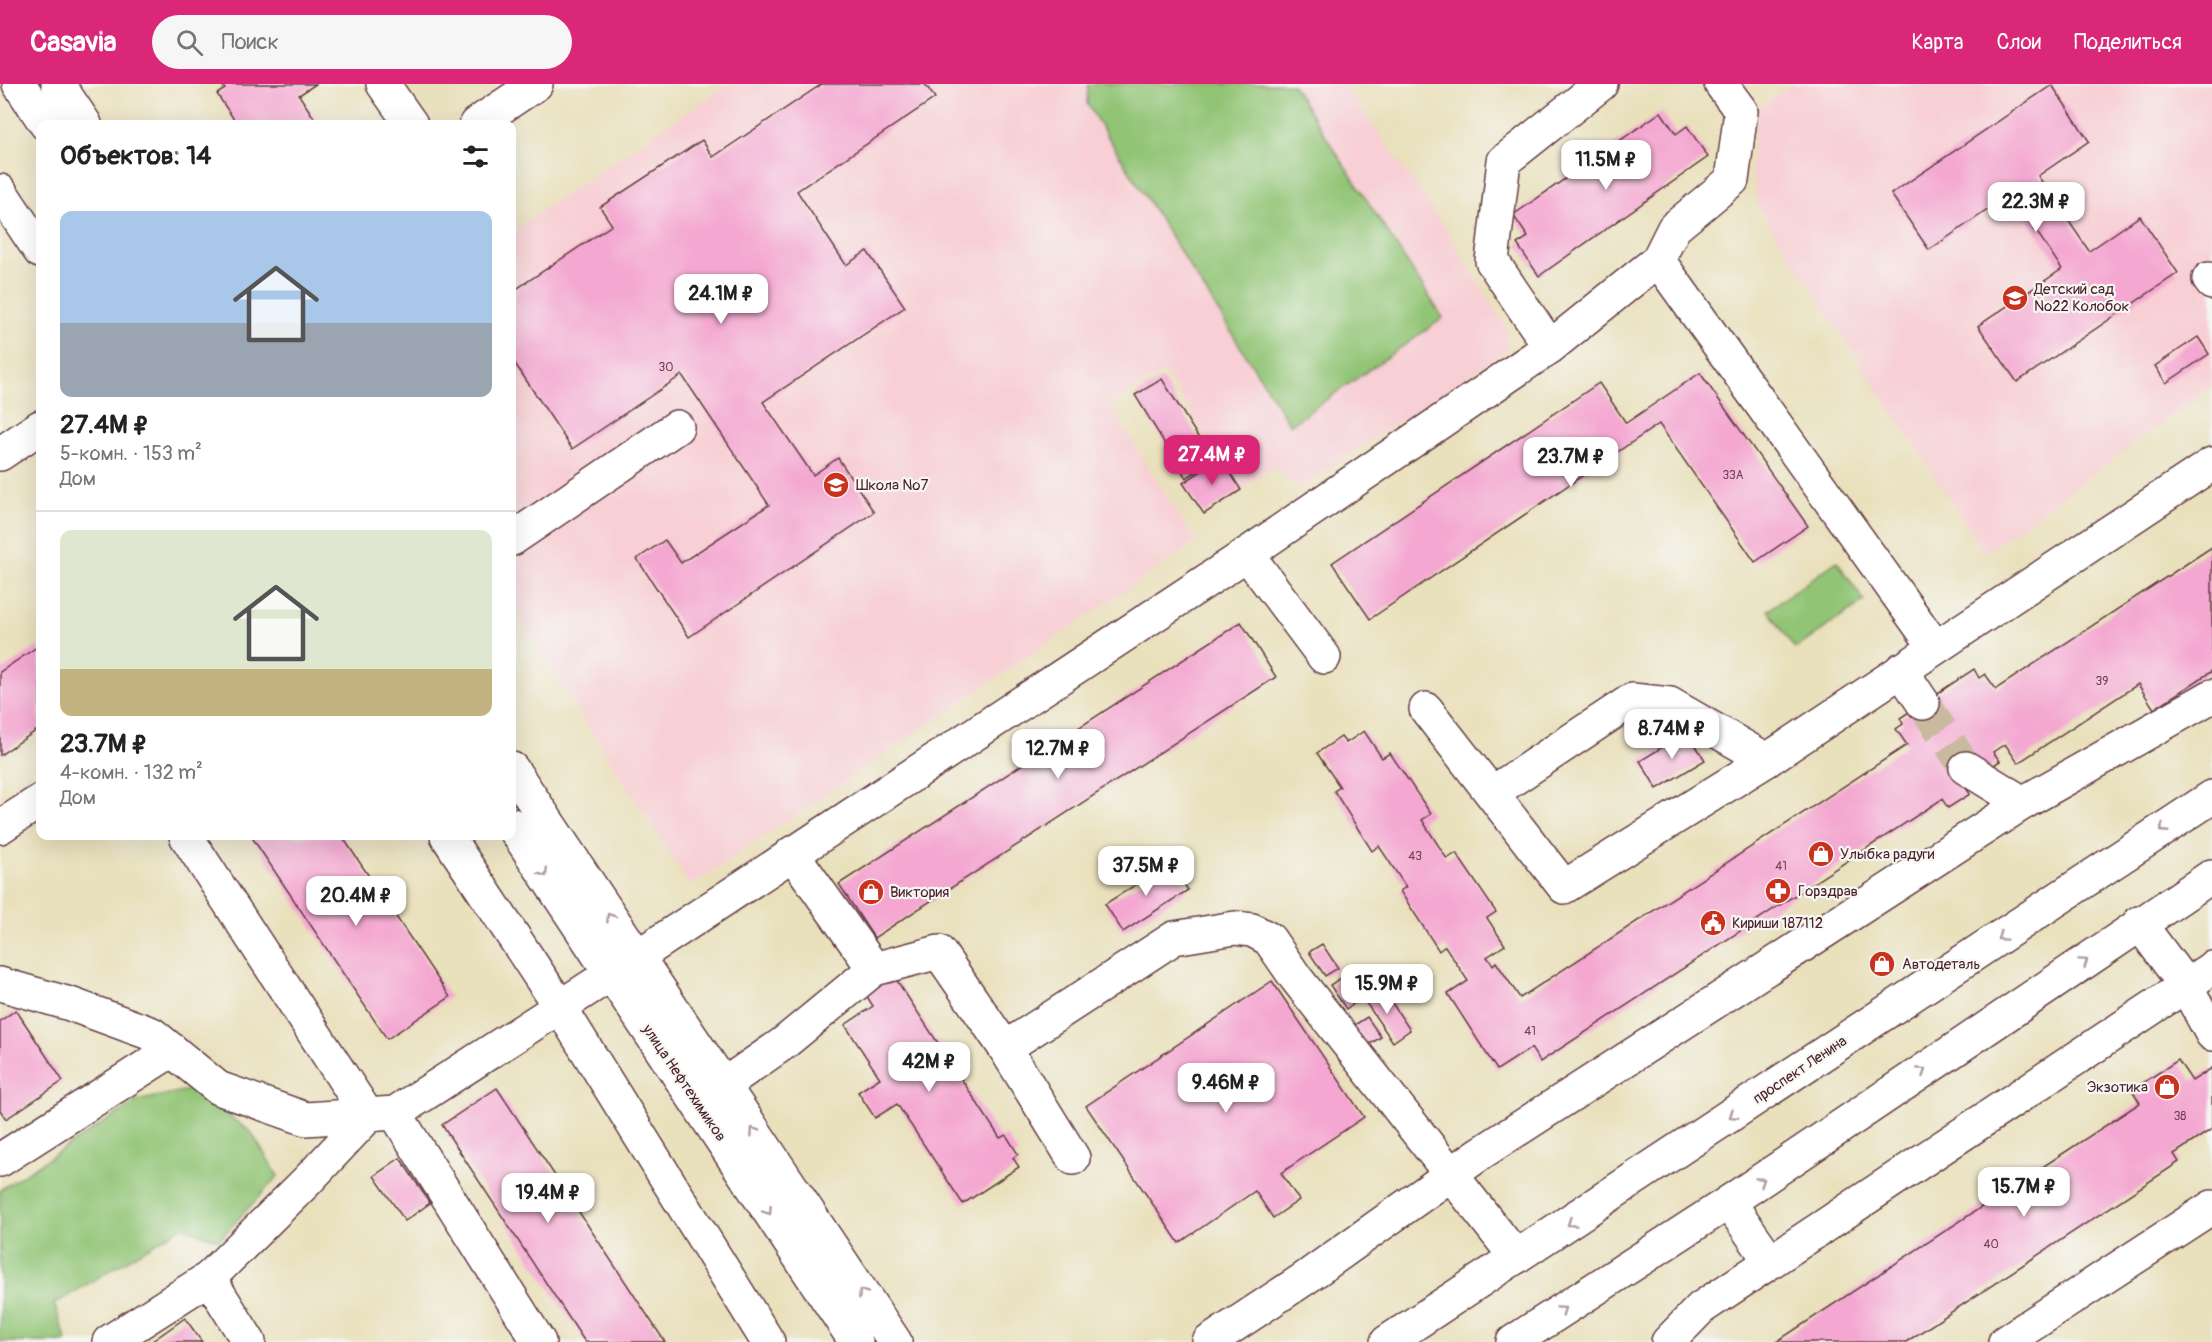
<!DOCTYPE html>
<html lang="ru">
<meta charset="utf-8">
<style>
:root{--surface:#fff;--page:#f6f6f6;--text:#222;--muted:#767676;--line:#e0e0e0;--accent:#db2777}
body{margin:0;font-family:Pangolin,sans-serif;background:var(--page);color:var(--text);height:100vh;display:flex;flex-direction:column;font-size:22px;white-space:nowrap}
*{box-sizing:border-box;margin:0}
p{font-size:20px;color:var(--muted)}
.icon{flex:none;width:33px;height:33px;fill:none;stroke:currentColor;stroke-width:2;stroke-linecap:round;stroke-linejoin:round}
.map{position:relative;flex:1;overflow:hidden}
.panel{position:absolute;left:36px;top:36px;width:480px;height:720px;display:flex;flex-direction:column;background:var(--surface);border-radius:12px;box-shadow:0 6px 24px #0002}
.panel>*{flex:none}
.price{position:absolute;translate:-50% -51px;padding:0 14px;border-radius:12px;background:#fff;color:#222;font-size:20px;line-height:39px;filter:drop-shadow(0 2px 3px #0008)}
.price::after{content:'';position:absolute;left:50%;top:36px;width:18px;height:14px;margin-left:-9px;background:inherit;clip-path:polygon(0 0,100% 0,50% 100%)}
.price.on{background:var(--accent);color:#fff}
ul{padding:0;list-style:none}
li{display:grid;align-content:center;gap:12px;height:318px;padding:0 24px}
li+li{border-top:2px solid var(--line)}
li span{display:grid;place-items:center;height:186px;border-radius:12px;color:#555}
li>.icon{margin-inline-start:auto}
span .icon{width:108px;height:108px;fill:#fffc;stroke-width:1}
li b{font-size:26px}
h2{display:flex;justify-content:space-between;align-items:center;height:72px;padding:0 24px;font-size:26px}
header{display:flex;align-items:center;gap:36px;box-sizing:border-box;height:84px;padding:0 30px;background:var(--accent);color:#fff}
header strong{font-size:28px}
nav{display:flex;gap:33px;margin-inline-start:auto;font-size:21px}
.search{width:420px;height:54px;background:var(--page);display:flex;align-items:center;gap:15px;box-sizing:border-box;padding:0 21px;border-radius:33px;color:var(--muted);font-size:22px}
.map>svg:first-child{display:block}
.built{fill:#f7cfd4}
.green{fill:#91c475;stroke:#6e7250;stroke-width:1.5}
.building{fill:#f4a8d1}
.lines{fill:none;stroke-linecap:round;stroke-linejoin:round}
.minor-tunnel{stroke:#c9b99f;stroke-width:33;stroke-dasharray:33 16;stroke-linecap:butt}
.minor-casing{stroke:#623c41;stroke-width:36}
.minor{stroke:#fff;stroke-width:33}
.oneway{stroke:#ae9aa0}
.labels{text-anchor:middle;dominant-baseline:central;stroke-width:4.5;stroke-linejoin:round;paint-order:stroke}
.number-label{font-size:12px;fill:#744154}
.poi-label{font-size:15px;fill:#4a1f2b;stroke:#f6f6f2;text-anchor:start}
.street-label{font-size:15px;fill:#4a1f2b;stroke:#f6f6f2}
</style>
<header>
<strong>Casavia</strong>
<div class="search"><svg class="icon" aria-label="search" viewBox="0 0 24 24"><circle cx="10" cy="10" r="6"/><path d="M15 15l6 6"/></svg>Поиск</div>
<nav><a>Карта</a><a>Слои</a><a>Поделиться</a></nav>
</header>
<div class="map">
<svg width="2212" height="1258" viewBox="0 0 2212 1258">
<rect width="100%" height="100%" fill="#f6f6f2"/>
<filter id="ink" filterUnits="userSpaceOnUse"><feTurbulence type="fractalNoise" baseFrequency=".0167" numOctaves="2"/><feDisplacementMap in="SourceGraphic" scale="12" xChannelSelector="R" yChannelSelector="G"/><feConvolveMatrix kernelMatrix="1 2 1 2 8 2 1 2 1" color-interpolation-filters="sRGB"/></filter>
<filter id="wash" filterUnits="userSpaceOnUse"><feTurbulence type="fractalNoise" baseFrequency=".008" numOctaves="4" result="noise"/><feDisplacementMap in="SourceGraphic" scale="24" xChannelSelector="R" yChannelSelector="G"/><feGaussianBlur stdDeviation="1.35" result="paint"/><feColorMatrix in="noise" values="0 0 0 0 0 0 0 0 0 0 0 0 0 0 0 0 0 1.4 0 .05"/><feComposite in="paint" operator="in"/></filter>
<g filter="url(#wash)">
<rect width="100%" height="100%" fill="#e9e0bc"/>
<!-- built -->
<g class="built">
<path d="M728 0H1344L1449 149 1506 244 1507 266 1298 405 1274 382 1241 406 1164 287 1109 321 1196 458 691 802 512 524V147Z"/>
<path d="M1791 0H2212V302L1985 469 1759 125 1751 85 1756 26Z"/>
</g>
<!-- green -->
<g class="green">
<path d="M1088 0H1292L1443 234 1290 341 1087 20Z"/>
<path d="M1837 477 1864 517 1795 565 1768 526Z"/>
<path d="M192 1005 251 1048 278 1092 219 1156 182 1143 54 1220 67 1258H0V1106L137 1017Z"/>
</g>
<g id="blocks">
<!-- building -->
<g class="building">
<path d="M221 0H316L299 11 316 37 311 40H237L217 10 225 5Z"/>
<path d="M822 0H925L935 14 797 107 846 181 867 167 905 223 763 318 813 391 838 374 874 428 689 553 637 475 665 456 681 479 769 421 682 291 572 365 512 275V208L612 141 600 123 702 56 713 73Z"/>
<path d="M2052 1 2089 57 2038 92 2089 167 2140 132 2178 189 2017 298 1978 242 2062 185 2011 110 1929 166 1891 110Z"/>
<path d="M1661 28 1676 50 1687 42 1708 73 1539 192 1517 160 1528 153 1513 131Z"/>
<path d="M2198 253 2209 270 2166 299 2155 282Z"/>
<path d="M1700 289 1808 442 1755 478 1659 340 1370 535 1332 479 1599 299 1626 339Z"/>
<path d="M1162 295 1213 377 1186 394 1135 311Z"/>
<path d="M1221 374 1241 406 1204 430 1183 399Z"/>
<path d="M2212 463V587L2154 625 2138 600 2018 679 2005 660 1993 668 2000 677 1978 691 1957 690 1970 710 1948 724 1942 715 1540 978 1531 964 1497 986 1448 910 1468 897 1445 862 1439 867 1400 807 1406 803 1379 762 1372 767 1334 707 1340 703 1317 669 1341 653 1346 659 1364 647 1382 674 1390 669 1431 730 1422 736 1447 775 1456 769 1496 828 1487 834 1505 861 1487 873 1493 881 1496 878 1520 914 1907 661 1896 645 1903 640 1900 634 1974 585 1979 594 1985 590 1996 605Z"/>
<path d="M1241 538 1276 593 874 854 839 800Z"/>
<path d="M40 561V644L0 671V588Z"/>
<path d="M1687 648 1705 676 1657 705 1640 677Z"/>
<path d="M251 752H342L450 913 387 955Z"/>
<path d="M1170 779 1188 806 1123 848 1105 820Z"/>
<path d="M1322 860 1338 884 1325 892 1309 868Z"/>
<path d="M894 892 1000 1054 1006 1051 1018 1070 1013 1074 1019 1083 963 1120 897 1020 875 1034 858 1008 880 994 845 941 873 922 866 911Z"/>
<path d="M1344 892 1359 916 1346 925 1330 901Z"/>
<path d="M1272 897 1364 1033 1281 1089 1299 1116 1273 1134 1255 1107 1179 1159 1086 1022Z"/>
<path d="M1382 904 1410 946 1393 958 1364 916Z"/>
<path d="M16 926 63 997 6 1035 0 1026V937Z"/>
<path d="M1367 933 1381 953 1367 962 1353 942Z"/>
<path d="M2178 976 2192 997 2212 984V1045L2174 1070 2179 1078 1906 1258H1776L2140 1019 2132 1006Z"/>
<path d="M497 1004 665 1258H585L442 1041Z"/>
<path d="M400 1074 430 1119 405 1137 374 1092Z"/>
<path d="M185 1234 202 1258H151Z"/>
</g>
</g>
</g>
<g filter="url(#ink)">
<use href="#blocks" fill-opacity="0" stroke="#623c41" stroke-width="1.5"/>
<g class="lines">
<!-- minor-tunnel -->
<path class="minor-tunnel" d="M1923 619 1966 684"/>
<!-- minor casing -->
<g class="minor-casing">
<g id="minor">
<path d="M19 0 46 40"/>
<path d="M58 0 85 40"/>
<path d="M383 0 411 40"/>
<path d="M476 40 536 0"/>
<path d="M0 107 40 167"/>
<path d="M1658 176 1935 563"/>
<path d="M2209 195 2212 199"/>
<path d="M1550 263 1658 176 1674 144 1732 96 1741 27 1721 0"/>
<path d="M0 370 40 343"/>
<path d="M512 455 677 343"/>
<path d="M1247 470 1324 573"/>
<path d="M1901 586 1923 619"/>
<path d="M1426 625 1564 803 1767 676 2212 380"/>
<path d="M1966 684 2023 719"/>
<path d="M512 685 895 1258"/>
<path d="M1492 709 1632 616 1670 620 1767 676"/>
<path d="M512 741 856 1258"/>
<path d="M0 743 40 717"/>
<path d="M186 752 368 1032"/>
<path d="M447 752 560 923 768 1258"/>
<path d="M2139 839 2186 902 2212 950"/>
<path d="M874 885 939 868 1005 964 1073 1074"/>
<path d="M0 900 70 920 152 950 218 1004 306 1035 395 1029 611 890 1247 470 1550 263 1492 177 1504 77 1601 0"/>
<path d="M1005 964 1174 854 1235 844 1252 846 1269 855 1296 894 1516 1173"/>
<path d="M706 1013 784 959 874 885 792 769"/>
<path d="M395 1029 539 1258"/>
<path d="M0 1076 172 966"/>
<path d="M1729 1118 1770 1177"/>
<path d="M109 1258 209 1194"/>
<path d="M249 1258 209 1194 307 1097 368 1032"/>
<path d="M1209 1258 1304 1195 1481 1069 2023 719 2212 612"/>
<path d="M1387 1258 2212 713"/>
<path d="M1513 1258 1729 1118 2212 792"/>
<path d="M1668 1258 1701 1224 2212 884"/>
<path d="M2005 1258 2212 1123"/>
</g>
</g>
<!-- minor -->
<use href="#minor" class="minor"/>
</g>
<!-- one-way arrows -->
<defs><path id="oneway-chevron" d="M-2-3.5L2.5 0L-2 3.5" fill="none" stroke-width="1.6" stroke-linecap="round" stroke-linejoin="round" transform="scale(1.5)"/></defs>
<g class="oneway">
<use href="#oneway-chevron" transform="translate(2163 745) rotate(147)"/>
<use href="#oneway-chevron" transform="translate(544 789) rotate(56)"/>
<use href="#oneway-chevron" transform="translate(610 833) rotate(-124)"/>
<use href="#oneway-chevron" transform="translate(2001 853) rotate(146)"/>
<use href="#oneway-chevron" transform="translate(2084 878) rotate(-34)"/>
<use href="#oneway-chevron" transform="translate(1922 987) rotate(-34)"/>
<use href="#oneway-chevron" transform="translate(1733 1031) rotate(146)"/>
<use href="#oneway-chevron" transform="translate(754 1047) rotate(-124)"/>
<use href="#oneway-chevron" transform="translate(1761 1097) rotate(-34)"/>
<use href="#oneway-chevron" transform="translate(768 1127) rotate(56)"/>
<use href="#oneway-chevron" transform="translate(1571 1139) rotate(146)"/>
<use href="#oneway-chevron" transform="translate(862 1209) rotate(-124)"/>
<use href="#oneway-chevron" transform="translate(1562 1226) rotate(-34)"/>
</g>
</g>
<!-- icons -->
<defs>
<g id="school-disc" transform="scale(1.35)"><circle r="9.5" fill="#c8321e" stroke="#f6f6f2"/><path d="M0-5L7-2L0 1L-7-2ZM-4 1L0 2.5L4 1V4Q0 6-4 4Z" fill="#fff"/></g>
<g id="shop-disc" transform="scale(1.35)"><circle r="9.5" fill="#c8321e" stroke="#f6f6f2"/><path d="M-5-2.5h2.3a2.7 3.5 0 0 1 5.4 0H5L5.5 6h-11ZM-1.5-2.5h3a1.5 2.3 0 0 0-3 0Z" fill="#fff"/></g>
<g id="pharmacy-disc" transform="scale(1.35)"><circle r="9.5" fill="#c8321e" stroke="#f6f6f2"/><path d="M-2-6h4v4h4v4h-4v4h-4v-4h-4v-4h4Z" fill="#fff"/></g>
<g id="civic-disc" transform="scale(1.35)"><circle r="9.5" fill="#c8321e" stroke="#f6f6f2"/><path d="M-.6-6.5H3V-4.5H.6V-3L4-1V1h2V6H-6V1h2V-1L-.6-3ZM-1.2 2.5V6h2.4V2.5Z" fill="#fff"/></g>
</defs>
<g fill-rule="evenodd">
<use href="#school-disc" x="2015" y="214"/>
<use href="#school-disc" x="836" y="401"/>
<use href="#shop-disc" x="1821" y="770"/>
<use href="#pharmacy-disc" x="1778" y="807"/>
<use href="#shop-disc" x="871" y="808"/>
<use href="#civic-disc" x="1713" y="839"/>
<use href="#shop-disc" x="1882" y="880"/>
<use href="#shop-disc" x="2167" y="1003"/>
</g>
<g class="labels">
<!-- number labels -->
<g class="number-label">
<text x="666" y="283">30</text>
<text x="1733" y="391">33А</text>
<text x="2102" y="597">39</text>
<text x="1415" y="772">43</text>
<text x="1781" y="782">41</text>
<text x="1530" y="947">41</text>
<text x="2180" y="1032">38</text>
<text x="1991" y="1160">40</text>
</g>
<!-- poi labels -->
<g class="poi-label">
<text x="2034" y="205">Детский сад<tspan x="2034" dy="17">№22 Колобок</tspan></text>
<text x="856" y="401">Школа №7</text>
<text x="1840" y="770">Улыбка радуги</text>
<text x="1798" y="807">Горздрав</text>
<text x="890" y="808">Виктория</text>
<text x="1732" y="839">Кириши 187112</text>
<text x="1902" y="880">Автодеталь</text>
<text x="2148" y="1003" text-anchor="end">Экзотика</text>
</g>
<!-- street labels -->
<g class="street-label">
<text transform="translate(1800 986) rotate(-34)">проспект Ленина</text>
<text transform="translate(684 999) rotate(56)">улица Нефтехимиков</text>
</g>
</g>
</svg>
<b class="price" style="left:1606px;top:107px">11.5M ₽</b>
<b class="price" style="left:2036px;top:149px">22.3M ₽</b>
<b class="price" style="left:721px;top:241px">24.1M ₽</b>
<b class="price on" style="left:1212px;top:402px">27.4M ₽</b>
<b class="price" style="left:1571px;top:404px">23.7M ₽</b>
<b class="price" style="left:1672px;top:676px">8.74M ₽</b>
<b class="price" style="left:1058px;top:696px">12.7M ₽</b>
<b class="price" style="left:1146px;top:813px">37.5M ₽</b>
<b class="price" style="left:356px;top:843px">20.4M ₽</b>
<b class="price" style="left:1387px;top:931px">15.9M ₽</b>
<b class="price" style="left:929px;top:1009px">42M ₽</b>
<b class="price" style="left:1226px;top:1030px">9.46M ₽</b>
<b class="price" style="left:2024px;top:1134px">15.7M ₽</b>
<b class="price" style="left:548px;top:1140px">19.4M ₽</b>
<section class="panel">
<h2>Объектов: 14<svg class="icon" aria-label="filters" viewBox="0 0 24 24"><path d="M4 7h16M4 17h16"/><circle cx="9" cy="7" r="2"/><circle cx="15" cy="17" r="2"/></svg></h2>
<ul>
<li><span style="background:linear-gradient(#a9c7e8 60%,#9aa5b1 0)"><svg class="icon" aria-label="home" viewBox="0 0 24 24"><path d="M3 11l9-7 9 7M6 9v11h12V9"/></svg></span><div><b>27.4M ₽</b><p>5-комн. · 153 m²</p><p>Дом</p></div></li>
<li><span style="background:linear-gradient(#dfe7d0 75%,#c2b280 0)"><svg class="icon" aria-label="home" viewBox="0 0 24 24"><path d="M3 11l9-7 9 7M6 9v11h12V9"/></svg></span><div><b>23.7M ₽</b><p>4-комн. · 132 m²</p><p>Дом</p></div></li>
</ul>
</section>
</div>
